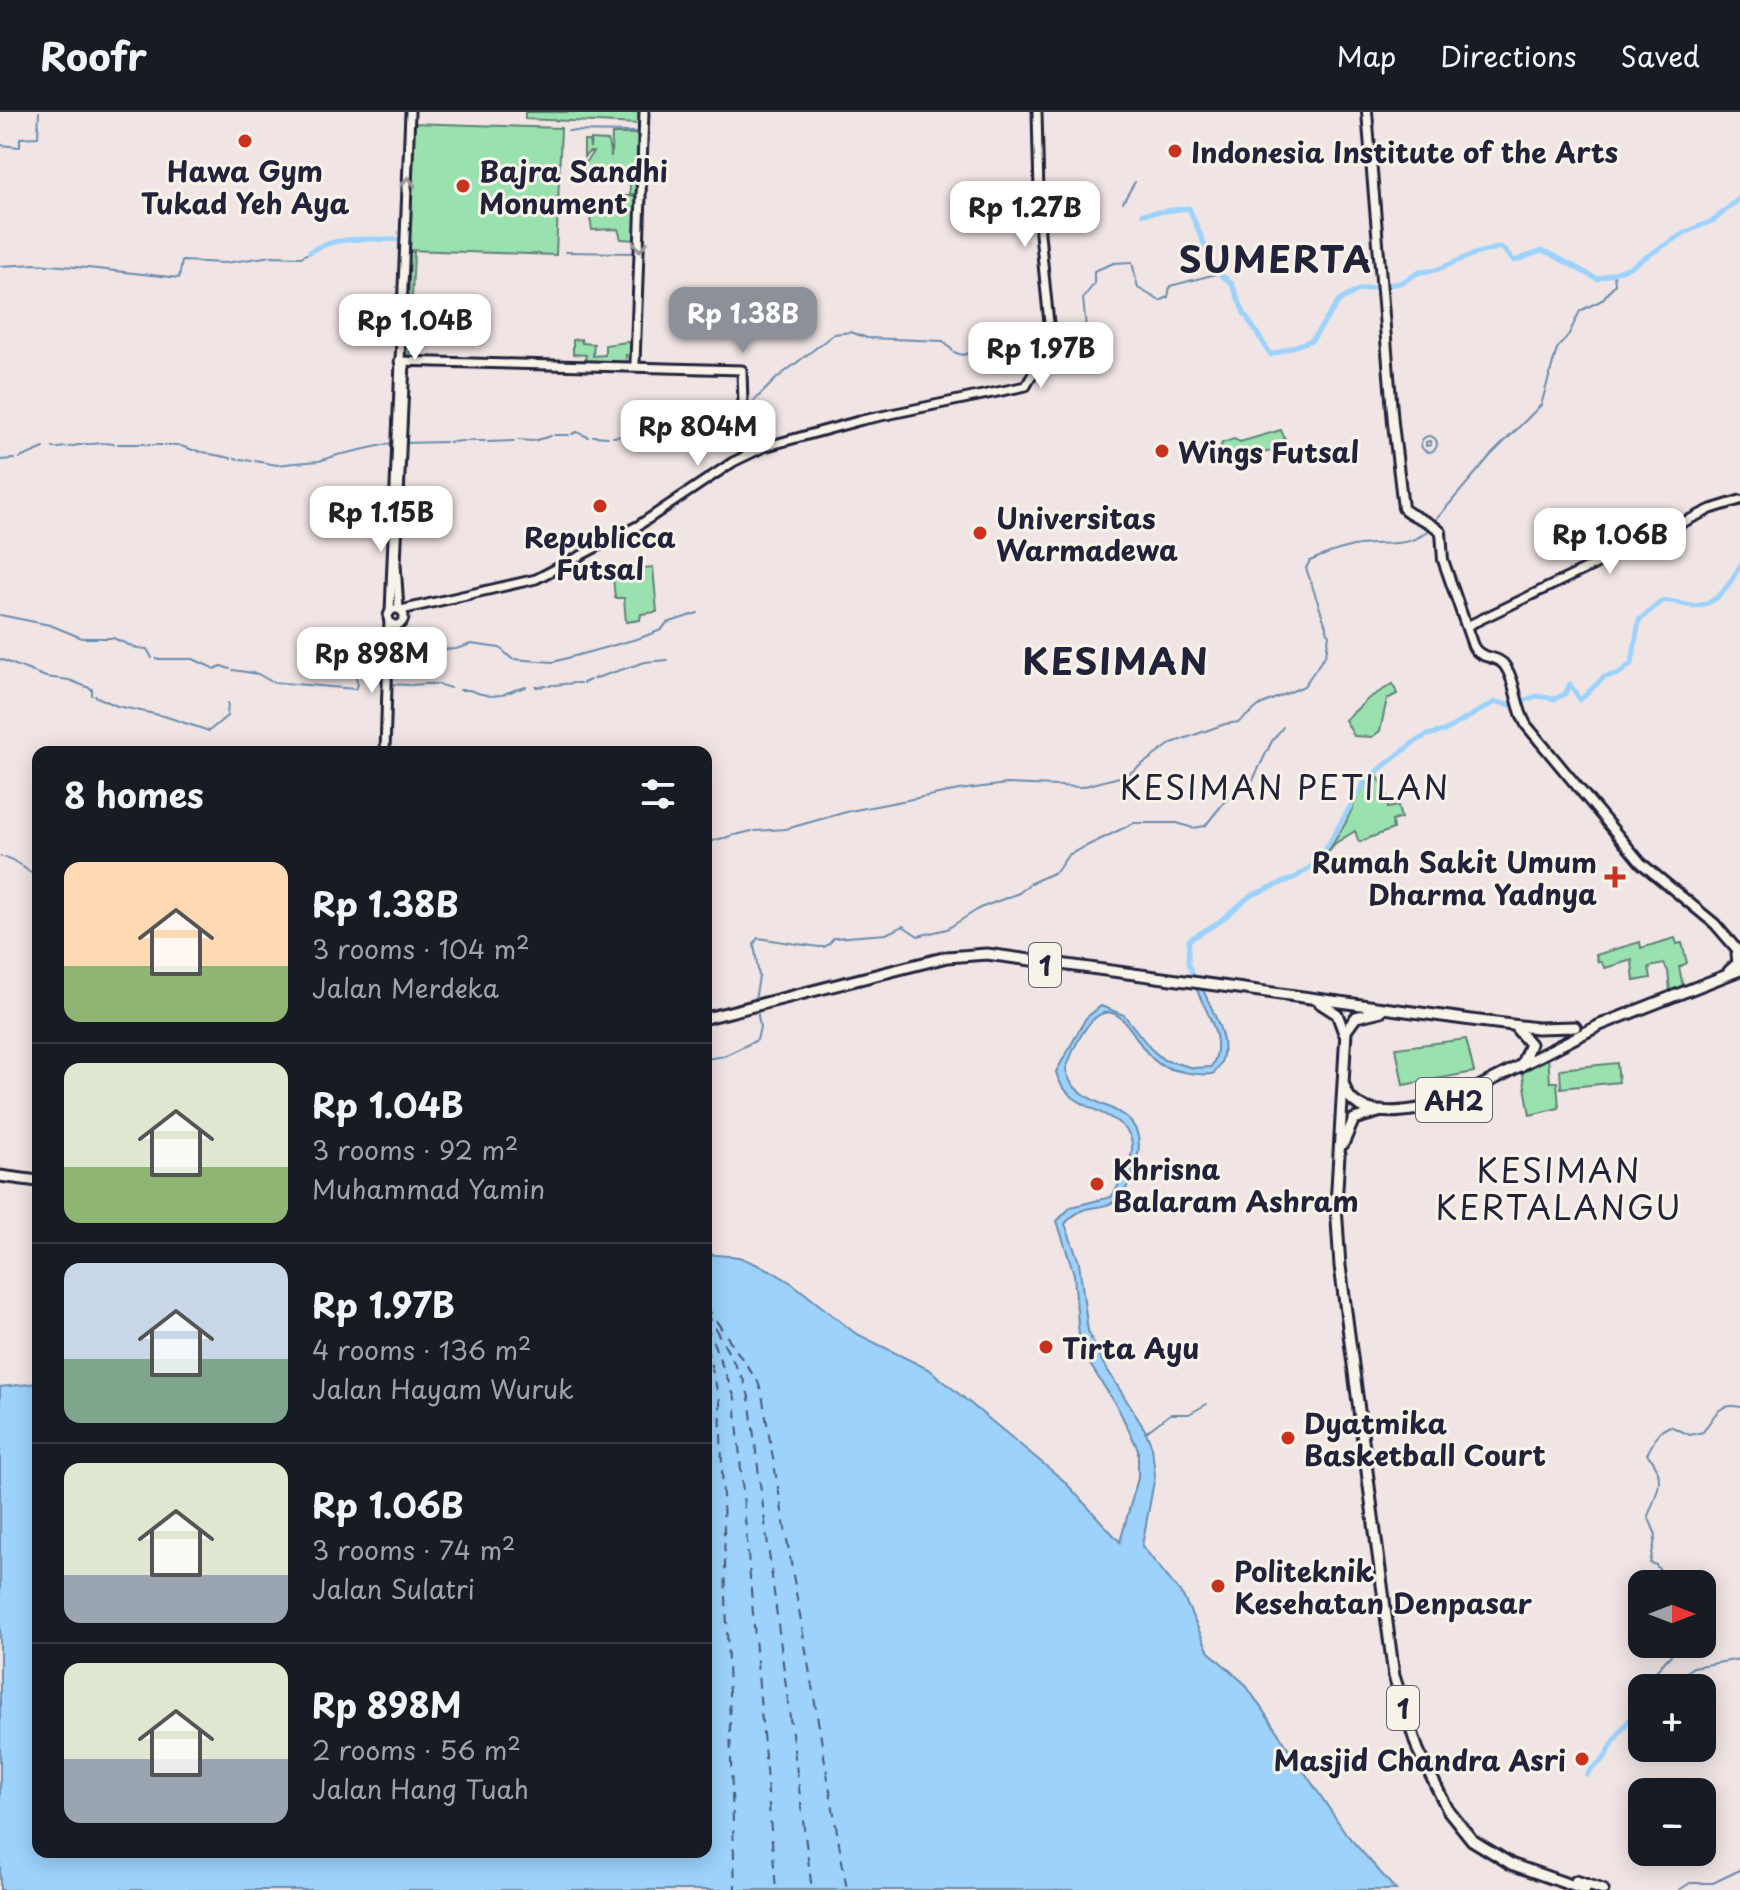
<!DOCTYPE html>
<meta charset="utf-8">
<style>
:root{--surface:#171b24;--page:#20242c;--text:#f1f3f6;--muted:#9ea1a6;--line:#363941;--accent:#8c9099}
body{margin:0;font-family:"Playpen Sans",sans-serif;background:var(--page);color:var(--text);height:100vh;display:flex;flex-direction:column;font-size:30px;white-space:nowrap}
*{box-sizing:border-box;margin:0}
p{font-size:26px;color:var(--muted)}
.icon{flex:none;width:44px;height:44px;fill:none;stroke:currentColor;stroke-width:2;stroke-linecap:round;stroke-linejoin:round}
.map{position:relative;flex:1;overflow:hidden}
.panel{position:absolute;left:32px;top:634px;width:680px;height:1112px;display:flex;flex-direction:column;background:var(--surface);border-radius:16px;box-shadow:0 4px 20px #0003}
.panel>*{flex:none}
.needle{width:52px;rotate:90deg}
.tools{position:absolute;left:1628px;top:1458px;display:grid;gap:16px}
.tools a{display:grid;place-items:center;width:88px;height:88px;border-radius:16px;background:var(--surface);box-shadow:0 4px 20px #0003;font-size:40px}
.price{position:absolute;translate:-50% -68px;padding:0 18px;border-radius:16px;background:#fff;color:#222;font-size:26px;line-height:52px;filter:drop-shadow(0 2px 4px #0008)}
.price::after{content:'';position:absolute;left:50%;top:48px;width:24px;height:18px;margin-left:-12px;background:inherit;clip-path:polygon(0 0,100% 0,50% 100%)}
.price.selected{background:var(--accent);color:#fff}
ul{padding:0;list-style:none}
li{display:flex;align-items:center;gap:24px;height:200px;padding:0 32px}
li+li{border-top:2px solid var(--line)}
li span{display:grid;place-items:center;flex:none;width:224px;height:160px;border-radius:16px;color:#555}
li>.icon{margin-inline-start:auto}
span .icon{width:96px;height:96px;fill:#fffc;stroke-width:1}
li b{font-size:34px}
h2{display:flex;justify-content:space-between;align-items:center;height:96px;padding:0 32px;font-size:34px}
header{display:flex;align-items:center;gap:48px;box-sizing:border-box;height:112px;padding:0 40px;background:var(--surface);border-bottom:2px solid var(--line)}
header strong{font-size:38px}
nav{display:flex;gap:44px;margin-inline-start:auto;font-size:28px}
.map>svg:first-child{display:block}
.green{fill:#9ae1b0;stroke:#5e8276;stroke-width:2}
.water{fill:#9cd2fb;stroke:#6b8cae;stroke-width:2}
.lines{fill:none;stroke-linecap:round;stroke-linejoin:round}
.stream{stroke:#6b8cae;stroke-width:2}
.river{stroke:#9cd2fb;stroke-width:5}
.ferry{stroke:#475775;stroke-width:2;stroke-dasharray:10 8;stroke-linecap:butt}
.secondary-casing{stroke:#22223b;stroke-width:13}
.primary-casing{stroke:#22223b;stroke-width:14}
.trunk-casing{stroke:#22223b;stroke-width:15}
.secondary{stroke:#f7f3e8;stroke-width:7}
.primary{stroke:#f7f3e8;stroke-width:8}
.trunk{stroke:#f7f3e8;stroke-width:9}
.oneway{stroke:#97959a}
.poi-dot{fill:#c8321e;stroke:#f7f3e8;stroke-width:3}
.labels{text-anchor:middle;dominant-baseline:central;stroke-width:6;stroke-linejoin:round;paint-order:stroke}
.shield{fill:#f7f3e8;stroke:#62616f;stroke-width:2}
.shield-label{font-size:26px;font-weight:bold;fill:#22223b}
.poi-label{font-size:28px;font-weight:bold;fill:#22223b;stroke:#f7f3e8;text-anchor:start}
.quarter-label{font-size:32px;letter-spacing:2px;fill:#22223b;stroke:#f7f3e8}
.district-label{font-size:36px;font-weight:bold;letter-spacing:2px;fill:#22223b;stroke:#f7f3e8}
</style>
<header>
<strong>Roofr</strong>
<nav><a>Map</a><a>Directions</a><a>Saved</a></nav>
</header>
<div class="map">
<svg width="1740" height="1778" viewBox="0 0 1740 1778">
<rect width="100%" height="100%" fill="#f0e5e4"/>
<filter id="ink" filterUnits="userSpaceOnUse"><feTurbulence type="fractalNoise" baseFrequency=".0125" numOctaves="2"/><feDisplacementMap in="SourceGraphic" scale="16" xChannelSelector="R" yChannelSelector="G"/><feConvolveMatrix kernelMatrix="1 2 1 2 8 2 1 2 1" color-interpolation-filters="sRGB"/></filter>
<g filter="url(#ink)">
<!-- green -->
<g class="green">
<path d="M525 0H640V12L525 7Z"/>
<path d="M411 11 561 16 556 143 407 138Z"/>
<path d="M612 22H636L638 25 637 82H630V71H610V61H591V71L583 69 584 52 593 40H589L584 45V29H589L590 36 591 28 608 29 611 45Z"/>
<path d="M625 84H637V128L621 127 618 117 592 118 589 100H608V92L624 93Z"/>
<path d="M405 140H414L409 249H400Z"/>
<path d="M581 227 582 231 594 232 593 244 605 243V233L634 229V243H626V252L585 251 586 243 573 242V228Z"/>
<path d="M1281 318 1287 333 1285 336 1225 349 1220 337 1222 331 1234 327 1240 330Z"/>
<path d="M623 455 624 458 653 455 657 500 641 502 640 508 626 510 624 486H615L612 456Z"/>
<path d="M1393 572 1397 582 1387 587 1380 619 1372 625 1354 624 1345 608 1369 586Z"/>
<path d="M1377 663 1386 679 1388 696 1398 694 1401 706 1392 709 1393 717 1359 730 1355 719 1336 731 1326 743 1345 712 1362 675Z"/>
<path d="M1675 826 1677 832 1682 831 1687 851 1679 855 1683 874 1670 879 1668 859 1664 852 1649 855 1651 866 1634 869 1632 848 1605 856 1601 850H1598L1596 843 1640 830 1641 836Z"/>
<path d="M1466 927 1474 960 1403 973 1396 936Z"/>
<path d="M1548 945 1550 970H1557L1559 996 1530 1003 1522 957Z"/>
<path d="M1617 951 1619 970 1561 976 1560 957Z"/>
</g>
<!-- water -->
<path class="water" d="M1196 876 1203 878C1214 902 1237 939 1213 962 1199 964 1172 959 1159 952 1143 941 1137 923 1124 909 1096 879 1073 937 1066 957 1073 1004 1158 983 1135 1055 1116 1116 1092 1079 1065 1112L1079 1150 1088 1219 1100 1246 1145 1318 1152 1335 1155 1364 1142 1434 1183 1484 1209 1540 1245 1572 1347 1723 1396 1778H0V1275L38 1271V1740H706V1142L739 1145 770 1158 793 1172 855 1221 930 1258 1063 1368 1120 1430 1138 1366V1337L1118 1296 1080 1237 1074 1162 1057 1109 1071 1095 1111 1085C1177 988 1069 1016 1056 960L1086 906 1101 894 1124 903 1151 937 1164 948 1194 956 1211 955C1228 930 1206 900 1196 876Z"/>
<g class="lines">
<!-- stream -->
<g class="stream">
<path d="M568 19 636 20 640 25"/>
<path d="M0 33 20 35V26L38 25 39 0"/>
<path d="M1123 90 1135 70"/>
<path d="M565 140 636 141"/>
<path d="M0 154 36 152 88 156 179 166 182 149 225 151 272 144 301 145 310 140"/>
<path d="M1052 232 1074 233 1082 229 1086 216 1083 186 1094 172V159L1114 151 1132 150 1138 176 1160 189 1168 185 1170 174 1220 161"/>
<path d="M748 295 777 266 834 222 851 220 867 226 943 229 954 240 962 243 1023 227 1046 229"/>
<path d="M572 322 577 320 588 325"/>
<path d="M554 323H569"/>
<circle cx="1429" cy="332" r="8"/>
<path d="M593 324 608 325"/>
<path d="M613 325 659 319 688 322 741 301"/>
<path d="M518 328 533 329 551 324"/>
<path d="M466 329H485"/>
<path d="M1430 329 1431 333 1426 334V330Z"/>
<path d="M449 330 463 329"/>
<path d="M488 330 514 329"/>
<path d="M105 331 114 332"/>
<path d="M404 331 445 330"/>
<path d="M84 332H89"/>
<path d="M91 332 103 331"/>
<path d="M118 332H144"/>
<path d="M79 333H82"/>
<path d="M146 333H150"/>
<path d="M153 333H162"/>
<path d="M165 333H179"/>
<path d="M181 334 193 338"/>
<path d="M69 335 78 333"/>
<path d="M53 336H56"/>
<path d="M58 336 66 335"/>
<path d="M195 338 201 340"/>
<path d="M203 340 208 341"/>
<path d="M210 342 231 346"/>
<path d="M343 342 392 331"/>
<path d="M20 346 44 336"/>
<path d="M235 346 238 347"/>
<path d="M241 347 251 349"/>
<path d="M0 348 15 347"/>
<path d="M255 349 277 353 294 351"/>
<path d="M296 351 319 349 341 342"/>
<path d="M1434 410 1491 343 1541 293 1557 237 1569 222 1580 199 1602 188 1615 172 1614 163"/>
<path d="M0 503 50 513 82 526H113L136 536 147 537 152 546"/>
<path d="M392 540 456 537 471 532 500 536 512 547 553 550 640 526 661 518 667 511 698 501"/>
<path d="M0 547 46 565 69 568 92 577V583"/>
<path d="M156 547H193L215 557 221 554 230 557"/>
<path d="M233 558 258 562 272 570 355 577 358 573 353 557C361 544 371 543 385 540"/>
<path d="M593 567 645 550 667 548"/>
<path d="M576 571H580"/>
<path d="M583 571 590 568"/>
<path d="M390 572 409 573"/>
<path d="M426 572H436"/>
<path d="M438 572 450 576"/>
<path d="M411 573 425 572"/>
<path d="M554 573 574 571"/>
<path d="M549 574 552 573"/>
<path d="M536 575 546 574"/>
<path d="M519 577 526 575"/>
<path d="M460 578H468"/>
<path d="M469 578 481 582"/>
<path d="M510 580 517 577"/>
<path d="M482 582 490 584"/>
<path d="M502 583 509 580"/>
<path d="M95 584 117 594 164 604 209 619 227 604 228 591"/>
<path d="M492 584 500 583"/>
<path d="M755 719 786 717 850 699 959 678 1007 672 1081 675 1127 663 1172 631 1225 612 1239 610 1260 593 1304 574 1326 542 1329 523 1306 456 1310 449C1321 444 1334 439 1346 436 1373 426 1410 441 1431 415"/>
<path d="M735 723 752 719"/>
<path d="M725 726 733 723"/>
<path d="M706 731 723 726"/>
<path d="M0 744 2 745"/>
<path d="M5 745 13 748"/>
<path d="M14 749 21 753"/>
<path d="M23 755 38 766"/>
<path d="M755 888 759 865 754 832 758 826C767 827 820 836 824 835 829 833 831 830 834 826L886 822 903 814 918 824 947 817 980 796 1019 781 1031 771 1057 759 1068 743 1134 711H1177L1193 716 1205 714 1226 688 1251 672 1272 629 1283 615"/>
<path d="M706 947 724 944 757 928 760 915 757 898"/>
<path d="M1145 1321 1170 1302H1189L1207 1292"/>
<path d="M1669 1472 1656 1453 1650 1451 1656 1423 1648 1404C1657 1381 1668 1363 1647 1342L1659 1320 1670 1314 1690 1323 1703 1320C1714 1305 1718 1290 1740 1295"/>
<path d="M1647 1576 1656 1559 1681 1532"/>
<path d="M1651 1576 1663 1562 1683 1563 1693 1555 1740 1547"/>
<path d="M1635 1602 1642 1588"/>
<path d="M1635 1602 1642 1596"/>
<path d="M1679 1778 1690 1771H1713L1740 1758"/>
</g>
<!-- river -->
<g class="river">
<path d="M1143 102 1189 96 1215 158 1232 172 1244 201 1271 243 1312 228 1339 189 1358 178 1400 171 1420 160 1436 158 1474 142 1501 135 1514 149 1542 139 1549 141 1597 167 1630 155 1684 121 1714 108 1740 86"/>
<path d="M310 140C333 123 374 127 402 128"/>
<path d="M1195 870 1188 850 1189 828 1219 810 1250 784 1296 765 1313 753 1321 745 1365 669 1413 631 1427 623 1444 619 1495 590 1511 593 1537 584 1555 587 1565 582 1570 572 1580 588 1604 565 1618 562 1632 551 1639 508 1662 489C1672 488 1678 491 1687 493 1715 498 1728 475 1740 454"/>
<path d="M1587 1663C1591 1654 1600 1653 1605 1645 1614 1629 1621 1616 1635 1602"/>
</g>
<!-- ferry -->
<g class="ferry">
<path d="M706 1194 758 1270 762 1282 847 1778"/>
<path d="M706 1200 744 1269 749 1285 812 1778"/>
<path d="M706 1212 735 1286 776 1778"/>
<path d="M706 1234 720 1289 735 1778"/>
</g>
<!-- secondary casing -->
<g class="secondary-casing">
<g id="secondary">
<path d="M399 249 742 258 744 327 747 342"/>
<path d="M635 251 644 0"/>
<path d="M399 497 396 452 405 250"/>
<circle cx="396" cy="505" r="8"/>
<path d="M401 498 536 467 639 413 733 350 764 335 862 308 1026 274 1046 238 1050 221 1040 122 1037 0"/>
<path d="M390 500 410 0"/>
<path d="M1467 514 1711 397 1740 388"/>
<path d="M385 640 389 508"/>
</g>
</g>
<!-- primary casing -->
<g class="primary-casing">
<path id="primary" d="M1367 0 1393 311 1403 396C1412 406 1429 407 1441 420L1443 448 1473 534C1481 549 1497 542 1505 554 1517 571 1515 596 1527 614L1641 751 1715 812 1740 841"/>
</g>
<!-- trunk casing -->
<g class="trunk-casing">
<g id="trunk">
<path d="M1729 859 1738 851 1737 842"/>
<path d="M1320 891 1337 902 1344 921"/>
<path d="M1381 899 1356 905 1346 919 1336 1094 1340 1154 1394 1564 1418 1638 1448 1698 1472 1728 1511 1752 1585 1778"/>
<path d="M706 906 947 845 987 842 1479 909 1537 916 1575 915"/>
<path d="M1517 917 1530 932 1521 954"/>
<path d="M1344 973C1354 1014 1421 998 1451 989L1600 913 1740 858"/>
<path d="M1343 1032 1354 1007 1382 999"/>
<path d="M0 1064 38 1069"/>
<path d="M1576 1769 1603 1778"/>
</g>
</g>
<!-- secondary -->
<use href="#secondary" class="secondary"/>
<!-- primary -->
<use href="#primary" class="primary"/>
<!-- trunk -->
<use href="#trunk" class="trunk"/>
</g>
<!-- one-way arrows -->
<defs><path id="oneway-chevron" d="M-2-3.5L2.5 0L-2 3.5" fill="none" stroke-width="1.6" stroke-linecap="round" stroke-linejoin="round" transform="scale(2)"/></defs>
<g class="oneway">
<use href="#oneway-chevron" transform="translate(408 70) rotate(-88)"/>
<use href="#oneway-chevron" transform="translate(640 134) rotate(93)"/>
</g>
</g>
<!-- markers -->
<g class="poi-dot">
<circle cx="245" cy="29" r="8"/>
<circle cx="1175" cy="39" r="8"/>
<circle cx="463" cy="74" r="8"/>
<circle cx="1162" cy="339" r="8"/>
<circle cx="600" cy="394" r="8"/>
<circle cx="980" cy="421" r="8"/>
<path d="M1611 753h8v8h8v8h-8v8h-8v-8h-8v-8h8z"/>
<circle cx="1097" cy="1072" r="8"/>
<circle cx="1046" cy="1235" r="8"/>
<circle cx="1288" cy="1326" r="8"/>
<circle cx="1218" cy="1474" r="8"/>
<circle cx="1582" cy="1647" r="8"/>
</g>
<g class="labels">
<!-- shield labels -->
<g class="shield">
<rect x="1029" y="831" width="32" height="44" rx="6"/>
<rect x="1416" y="966" width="76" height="44" rx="6"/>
<rect x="1387" y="1574" width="32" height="44" rx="6"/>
</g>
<g class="shield-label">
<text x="1045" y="853">1</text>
<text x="1454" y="988">AH2</text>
<text x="1403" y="1596">1</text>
</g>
<!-- poi labels -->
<g class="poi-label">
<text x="1191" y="39">Indonesia Institute of the Arts</text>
<text x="245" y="58" text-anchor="middle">Hawa Gym<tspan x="245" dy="32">Tukad Yeh Aya</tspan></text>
<text x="479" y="58">Bajra Sandhi<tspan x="479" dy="32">Monument</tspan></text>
<text x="1178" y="339">Wings Futsal</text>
<text x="996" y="405">Universitas<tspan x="996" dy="32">Warmadewa</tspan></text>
<text x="600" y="424" text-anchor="middle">Republicca<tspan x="600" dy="32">Futsal</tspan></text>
<text x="1597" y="749" text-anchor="end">Rumah Sakit Umum<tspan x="1597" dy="32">Dharma Yadnya</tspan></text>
<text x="1113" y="1056">Khrisna<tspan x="1113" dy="32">Balaram Ashram</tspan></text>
<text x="1062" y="1235">Tirta Ayu</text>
<text x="1304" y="1310">Dyatmika<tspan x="1304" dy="32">Basketball Court</tspan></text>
<text x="1234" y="1458">Politeknik<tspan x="1234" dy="32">Kesehatan Denpasar</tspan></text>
<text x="1566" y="1647" text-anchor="end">Masjid Chandra Asri</text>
</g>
<!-- quarter labels -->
<g class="quarter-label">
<text x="1285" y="675">KESIMAN PETILAN</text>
<text x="1559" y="1058">KESIMAN<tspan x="1559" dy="37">KERTALANGU</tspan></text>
</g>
<!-- district labels -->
<g class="district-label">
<text x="1276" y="146">SUMERTA</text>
<text x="1116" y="548">KESIMAN</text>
</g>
</g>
</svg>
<div class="tools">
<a><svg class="needle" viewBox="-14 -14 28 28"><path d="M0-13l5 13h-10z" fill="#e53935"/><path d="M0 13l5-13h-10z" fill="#9ea1a6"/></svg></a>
<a>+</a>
<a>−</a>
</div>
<b class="price" style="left:1025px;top:137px">Rp 1.27B</b>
<b class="price selected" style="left:743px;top:243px">Rp 1.38B</b>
<b class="price" style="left:415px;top:250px">Rp 1.04B</b>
<b class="price" style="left:1041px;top:278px">Rp 1.97B</b>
<b class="price" style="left:698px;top:356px">Rp 804M</b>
<b class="price" style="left:381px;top:442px">Rp 1.15B</b>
<b class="price" style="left:1610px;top:464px">Rp 1.06B</b>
<b class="price" style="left:372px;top:583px">Rp 898M</b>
<section class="panel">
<h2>8 homes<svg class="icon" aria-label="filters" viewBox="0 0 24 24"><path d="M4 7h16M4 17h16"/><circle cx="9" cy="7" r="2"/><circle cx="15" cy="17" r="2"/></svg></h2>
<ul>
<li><span style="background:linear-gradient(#ffd9b3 65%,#8fb573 0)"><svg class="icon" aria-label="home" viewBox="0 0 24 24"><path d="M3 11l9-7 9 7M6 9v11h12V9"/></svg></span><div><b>Rp 1.38B</b><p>3 rooms · 104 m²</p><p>Jalan Merdeka</p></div></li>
<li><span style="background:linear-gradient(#dfe7d0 65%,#8fb573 0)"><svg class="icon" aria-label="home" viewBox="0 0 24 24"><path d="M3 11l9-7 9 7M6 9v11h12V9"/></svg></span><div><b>Rp 1.04B</b><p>3 rooms · 92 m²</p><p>Muhammad Yamin</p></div></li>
<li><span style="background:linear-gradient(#c9d6e8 60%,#7fa58c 0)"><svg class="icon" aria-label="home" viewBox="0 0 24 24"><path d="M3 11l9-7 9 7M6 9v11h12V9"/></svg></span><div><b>Rp 1.97B</b><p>4 rooms · 136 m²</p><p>Jalan Hayam Wuruk</p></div></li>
<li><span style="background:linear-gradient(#dfe7d0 70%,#9aa5b1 0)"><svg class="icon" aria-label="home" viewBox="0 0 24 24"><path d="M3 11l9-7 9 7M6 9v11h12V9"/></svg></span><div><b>Rp 1.06B</b><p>3 rooms · 74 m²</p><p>Jalan Sulatri</p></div></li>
<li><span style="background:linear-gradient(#dfe7d0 60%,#9aa5b1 0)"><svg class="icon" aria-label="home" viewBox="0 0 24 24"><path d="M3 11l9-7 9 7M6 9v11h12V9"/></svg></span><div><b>Rp 898M</b><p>2 rooms · 56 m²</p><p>Jalan Hang Tuah</p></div></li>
</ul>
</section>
</div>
